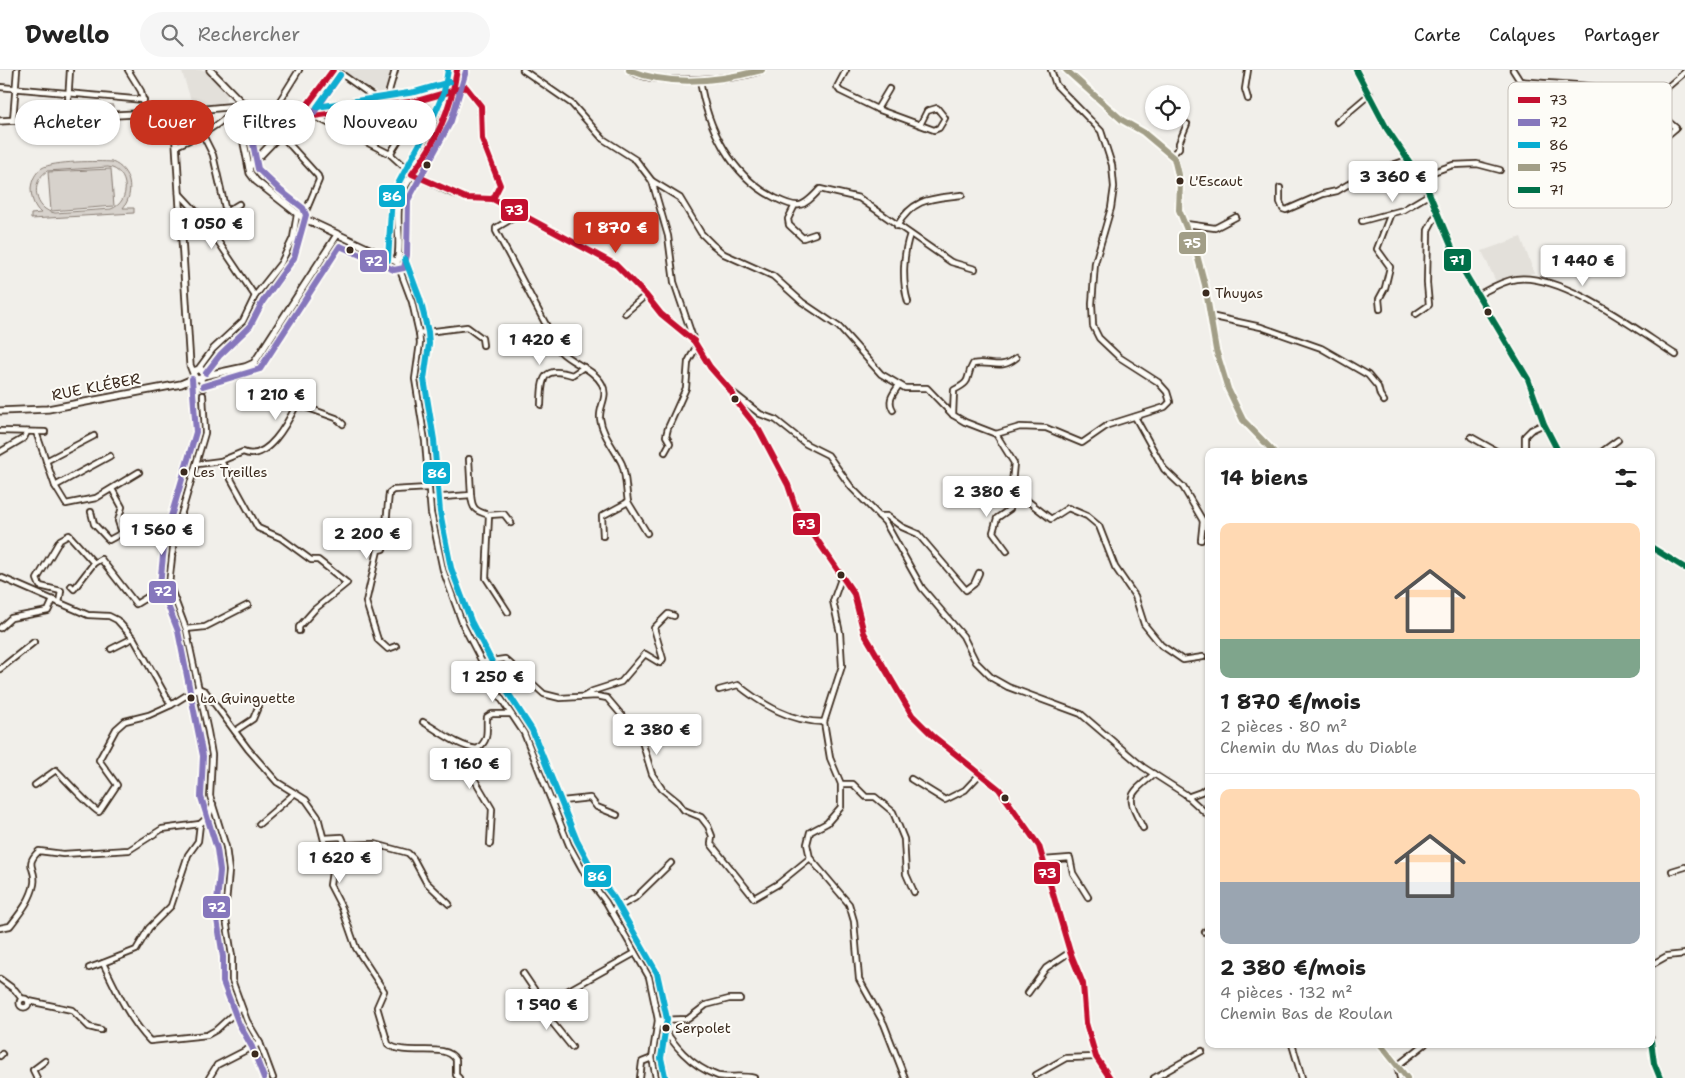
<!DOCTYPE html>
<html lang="fr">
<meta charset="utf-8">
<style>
:root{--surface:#fff;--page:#f6f6f6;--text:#222;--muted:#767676;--line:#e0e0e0;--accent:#c8321e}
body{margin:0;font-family:"Shantell Sans",sans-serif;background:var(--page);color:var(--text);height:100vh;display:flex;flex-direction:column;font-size:19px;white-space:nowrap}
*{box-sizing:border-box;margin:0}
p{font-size:16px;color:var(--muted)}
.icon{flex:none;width:28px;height:28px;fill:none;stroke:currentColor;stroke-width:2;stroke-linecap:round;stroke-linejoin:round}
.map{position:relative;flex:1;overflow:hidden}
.drawer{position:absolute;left:1205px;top:378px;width:450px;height:600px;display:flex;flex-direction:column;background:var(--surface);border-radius:10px;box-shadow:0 1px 4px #0004}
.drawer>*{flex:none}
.banner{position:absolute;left:15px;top:30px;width:475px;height:45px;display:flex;gap:10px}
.controls{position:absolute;left:1145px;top:15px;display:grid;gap:10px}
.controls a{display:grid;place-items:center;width:45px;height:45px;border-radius:50%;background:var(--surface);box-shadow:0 1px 4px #0004;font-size:25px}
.price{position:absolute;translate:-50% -42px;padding:0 11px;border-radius:5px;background:#fff;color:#222;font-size:16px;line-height:32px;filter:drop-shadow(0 1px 2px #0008)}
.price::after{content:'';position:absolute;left:50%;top:30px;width:15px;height:11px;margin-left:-8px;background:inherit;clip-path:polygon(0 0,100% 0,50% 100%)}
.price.current{background:var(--accent);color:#fff}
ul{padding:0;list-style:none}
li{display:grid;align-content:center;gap:10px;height:265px;padding:0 15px}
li+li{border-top:1px solid var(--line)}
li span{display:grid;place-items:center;height:155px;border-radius:10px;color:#555}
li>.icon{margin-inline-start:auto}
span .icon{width:90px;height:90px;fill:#fffc;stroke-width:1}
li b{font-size:21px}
h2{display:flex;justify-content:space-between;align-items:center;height:60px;padding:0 15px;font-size:21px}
.tag{padding:0 18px;border-radius:22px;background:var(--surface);box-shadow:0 1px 4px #0004;font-size:18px;line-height:45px}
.tag.current{background:var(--accent);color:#fff}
header{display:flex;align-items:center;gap:30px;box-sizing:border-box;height:70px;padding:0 25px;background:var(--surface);border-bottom:1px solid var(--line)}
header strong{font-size:24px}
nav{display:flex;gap:28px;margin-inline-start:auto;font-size:18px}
.search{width:350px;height:45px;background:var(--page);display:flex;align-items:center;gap:12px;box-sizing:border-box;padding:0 18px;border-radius:28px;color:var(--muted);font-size:19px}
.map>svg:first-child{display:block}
.built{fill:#e3e0da}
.green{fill:#d7d2cc;stroke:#897e75;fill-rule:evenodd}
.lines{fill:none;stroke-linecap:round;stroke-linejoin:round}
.minor-casing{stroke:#3b2a1e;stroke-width:8}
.tertiary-casing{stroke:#3b2a1e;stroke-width:9}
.minor{stroke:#fdfcf7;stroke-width:4.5}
.tertiary{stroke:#fdfcf7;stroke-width:5.5}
.bus-1-casing{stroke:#fdfcf7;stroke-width:10}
.bus-2-casing{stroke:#fdfcf7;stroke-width:10}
.bus-3-casing{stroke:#fdfcf7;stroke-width:10}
.bus-4-casing{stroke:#fdfcf7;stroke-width:10}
.bus-5-casing{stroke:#fdfcf7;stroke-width:10}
.bus-1{stroke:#c3102f;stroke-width:6}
.bus-2{stroke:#8677bc;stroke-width:6}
.bus-3{stroke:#08add1;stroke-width:6}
.bus-4{stroke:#a29e87;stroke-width:6}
.bus-5{stroke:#007049;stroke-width:6}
.bus-dot{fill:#3b2a1e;stroke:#fdfcf7;stroke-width:2}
.labels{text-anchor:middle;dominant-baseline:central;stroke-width:4;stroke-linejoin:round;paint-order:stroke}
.bus-label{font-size:14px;fill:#3b2a1e;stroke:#fdfcf7;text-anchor:start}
.street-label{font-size:15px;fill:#3b2a1e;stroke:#fdfcf7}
.key{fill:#fdfcf7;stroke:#c3bdb6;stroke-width:1}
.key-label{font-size:14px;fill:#3b2a1e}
.line-badge{stroke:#fdfcf7;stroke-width:2}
.badge-label{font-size:14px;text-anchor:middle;font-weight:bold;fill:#fff}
</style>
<header>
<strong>Dwello</strong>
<div class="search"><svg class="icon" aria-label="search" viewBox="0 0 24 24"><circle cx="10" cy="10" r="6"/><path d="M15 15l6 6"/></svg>Rechercher</div>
<nav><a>Carte</a><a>Calques</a><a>Partager</a></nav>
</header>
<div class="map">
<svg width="1685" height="1008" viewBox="0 0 1685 1008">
<rect width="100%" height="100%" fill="#f1efea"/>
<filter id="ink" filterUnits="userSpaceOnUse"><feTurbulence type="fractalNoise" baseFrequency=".02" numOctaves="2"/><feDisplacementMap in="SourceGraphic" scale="10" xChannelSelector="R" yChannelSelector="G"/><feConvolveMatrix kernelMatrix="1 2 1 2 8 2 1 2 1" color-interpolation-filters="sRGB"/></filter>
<g filter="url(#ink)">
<!-- built -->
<g class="built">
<path d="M184 0H204L227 23 225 34 193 36 182 2Z"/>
<path d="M341 0H392L384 27Z"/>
<path d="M1521 167 1534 203 1496 212 1482 181Z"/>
</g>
<!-- green -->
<g class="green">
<path d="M72 32 113 35V38L70 41Z"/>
<path d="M112 92C131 99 135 123 123 138H134V143L31 149V144L41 143C34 137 31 128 31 118 32 110 35 103 42 98 53 91 98 91 112 92ZM108 97C130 100 131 132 111 139L55 143C34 140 30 112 47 101Z"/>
<path d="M111 99 114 136 51 141 48 102Z"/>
</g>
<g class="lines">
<!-- minor casing -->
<g class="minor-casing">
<g id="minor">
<path d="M128 0 141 21 146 44"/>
<path d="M336 0 385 35"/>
<path d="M523 0 572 34 603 69 636 90 652 111 668 166 674 212 696 277 710 297 731 321 760 344 776 350 806 374 828 385 851 417 885 452 922 518 963 566 976 592 992 608 1008 617 1081 644 1143 697 1185 724 1209 746"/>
<path d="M846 0 837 17 840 21 877 39 934 60 939 58 945 48 937 38 927 41 920 55"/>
<path d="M1066 0 1122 50 1143 62 1174 88 1180 113 1179 140 1197 185 1205 215 1216 280 1228 319 1243 350 1273 381"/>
<path d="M1248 0 1245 19 1248 29"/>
<path d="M1513 0 1520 11C1566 16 1606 11 1648 34L1685 2"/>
<path d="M700 10C707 57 731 106 775 128 798 139 802 139 820 119L859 128 951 192 975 199"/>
<path d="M0 17 144 30"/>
<path d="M239 30 271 45 293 51"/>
<path d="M1648 34 1676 58 1656 75"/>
<path d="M385 35 395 0"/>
<path d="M877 39 889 19"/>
<path d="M302 42 314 46 338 43 417 31 466 17 481 36 482 69 500 115 493 129"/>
<path d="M271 45 299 0"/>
<path d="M314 46 390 84 412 104 449 122 466 128 493 129 616 195 646 225 661 244 694 271"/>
<path d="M67 48 70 0"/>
<path d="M13 50 17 0"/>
<path d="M1337 52 1370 24"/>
<path d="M202 63 213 85 226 142 207 155"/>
<path d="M280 64 318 106 319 110 303 148"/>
<path d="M176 76C190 70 231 52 231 37"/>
<path d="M390 84 407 57"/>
<path d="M1172 85 1179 78V73L1187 54"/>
<path d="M1419 107 1453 95 1477 94 1500 100"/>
<path d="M652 111 680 128 701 163 713 175 724 184 773 206 802 232 839 257 881 304 905 318H927L953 345 965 352 996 364 1020 357 1046 358 1082 373 1108 355 1165 337 1170 332 1167 322 1158 312 1119 287 1099 268 1093 256 1092 234 1095 193 1111 138 1114 117 1112 95 1101 61 1056 15 1051 0"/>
<path d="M1280 118V132L1283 139 1286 140 1323 124 1337 121 1364 105 1407 90"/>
<path d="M179 123 203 149 255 226"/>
<path d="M794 137 788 149 789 155 803 168 815 164"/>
<path d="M226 142 239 134"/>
<path d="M519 142 513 148 496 158V161L560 281C572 294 593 298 602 314 609 326 599 336 600 348 602 365 615 379 622 394 626 405 626 420 628 432L602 446 603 466"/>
<path d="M1362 151 1403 140 1430 124"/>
<path d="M1186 154 1215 158 1236 147"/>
<path d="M897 156C914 127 932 129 962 125"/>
<path d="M397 192 412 232 419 263 420 273 415 309 425 371 431 443 443 500 463 555 500 627 524 663 569 775 585 804 606 832 649 907 658 950 652 988 656 1008"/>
<path d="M1478 225C1490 219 1502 211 1516 209 1563 203 1638 261 1676 285"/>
<path d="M908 232C902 212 903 184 910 164"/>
<path d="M1380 239 1379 229 1385 218 1390 197 1377 179 1391 143"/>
<path d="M625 243 646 225"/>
<path d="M1416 244 1429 235 1427 213 1428 160 1437 143"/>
<path d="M1210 246 1261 257 1321 278 1368 305 1378 317 1380 325 1384 331"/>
<path d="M419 263 467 257 482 268 483 275"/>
<path d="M199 298 213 279 243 251 255 226 281 193 293 168 297 144"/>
<path d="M201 308 203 318"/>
<path d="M731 321 736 331 759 360 788 415 796 439 854 524 864 563 912 645 933 666 999 719 1039 776 1070 882 1083 914 1086 953 1096 987 1110 1008"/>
<path d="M203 325 205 363 174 469 169 514 186 559 208 662 212 685 210 726 226 777 229 801 225 843 232 886V910L247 951 260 973 273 1008"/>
<path d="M541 335C542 310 541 295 572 305L584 297"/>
<path d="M893 340C887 330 893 324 899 315"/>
<path d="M953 345 954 320C974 310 964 309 973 294 990 290 1000 301 1016 288"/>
<path d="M1135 347 1164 399 1183 417 1203 451 1209 452"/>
<path d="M0 361 45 362"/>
<path d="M36 362 55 416 66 434 96 428 139 402"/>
<path d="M996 364 1014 393 1012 414 1016 422 1051 449 1068 438 1087 446 1099 456 1115 497 1135 526 1144 554 1161 575 1183 590 1203 587"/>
<path d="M1471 367 1496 381"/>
<path d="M1525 381V366L1531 360 1544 354"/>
<path d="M1603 381 1618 370"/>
<path d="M0 382 24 368 27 362"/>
<path d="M665 382 670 373 666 366 668 358 686 318 688 292 696 277"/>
<path d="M46 391 94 366"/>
<path d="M221 391 258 458 281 468 311 490H318L347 513 315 539 299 557V561"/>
<path d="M198 394 221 391 243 382C267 393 288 352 297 334L336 348 343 354"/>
<path d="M55 416 110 386"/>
<path d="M471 425C472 439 475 441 489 445L486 508 508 542"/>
<path d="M429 428 471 425 469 389"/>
<path d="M628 432 647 463"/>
<path d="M91 442 94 454 107 468 109 470 122 463 118 451 122 437 112 419"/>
<path d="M489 445 504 444 511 453"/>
<path d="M879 446H887L902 457 918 464 966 520 974 514 979 503"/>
<path d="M1201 470 1203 451"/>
<path d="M1651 477 1685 498"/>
<path d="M1007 481 993 462 997 448 1010 439 1012 414"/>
<path d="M94 493 101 489 136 534 169 514"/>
<path d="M842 506 833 531 840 563 842 596 824 652 830 688 841 714V737L827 753 810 762 807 774 810 788 849 834 854 851 859 909 884 954 905 1008"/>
<path d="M0 507 53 530"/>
<path d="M59 533 61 521 40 516 37 509 60 470 69 465 94 493 74 519 71 516"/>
<path d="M0 558 11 548 48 541 53 530 88 545 109 546 117 550 134 569 171 635"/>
<path d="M186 559 205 557 248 535"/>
<path d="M396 576 388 579 378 570 366 532 378 480 383 479 384 475 389 423 393 420 428 418"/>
<path d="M111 579 133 568"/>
<path d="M484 592 505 589 544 624 560 628 596 626 607 628 641 668 652 704 662 719 678 732 684 740 701 747 708 756 712 766 711 774 754 828 778 814 810 788"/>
<path d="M0 599 34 572"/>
<path d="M198 618 205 621 248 679 277 712 306 730 318 747 332 802 330 815 342 838 356 878 384 921 377 937 388 974C405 988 446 971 456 990V1005L459 1008"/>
<path d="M719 620 738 615C763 635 791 652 824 652"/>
<path d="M585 626 593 621 621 612 645 584 660 593 663 589 654 558 668 544 674 546"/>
<path d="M423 652C441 662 457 676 477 679 490 670 486 661 487 647L492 644H510"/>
<path d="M235 661 253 649 261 630"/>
<path d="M478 679 467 690 466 695 492 739 490 774"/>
<path d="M911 709 945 730 965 720 981 703"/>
<path d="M841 714H853L866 727H875L893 742 904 769 906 804 914 822"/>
<path d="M35 715 56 700C63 707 94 741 99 742L117 715 99 690 116 659 125 651 149 645 171 635 198 618"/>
<path d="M1187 727 1201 722 1209 716"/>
<path d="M553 732 590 728 597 737 617 745"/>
<path d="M259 754 294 724"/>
<path d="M1143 758C1126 725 1127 727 1154 704"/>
<path d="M324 768 342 767 345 775 375 774 408 783 413 788 426 812 449 834"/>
<path d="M1044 790 1070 788 1073 803 1088 827"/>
<path d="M1672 801 1685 797"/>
<path d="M611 841 635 828 671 793"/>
<path d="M0 858 10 856C20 843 31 830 34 814 37 798 23 796 39 781L63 784 129 780 162 759 200 754 209 746 213 734"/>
<path d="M1205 862 1209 858"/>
<path d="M103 893 136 880 149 858 171 836 188 785 198 771 200 754"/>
<path d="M1651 895 1667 886 1685 884"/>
<path d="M89 898 103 893C116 920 129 949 150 971L207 965 216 960 241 937"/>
<path d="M523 903 544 934 635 883"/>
<path d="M0 909 15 920 22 929"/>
<path d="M1028 923 1046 898 1070 882"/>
<circle cx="24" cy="933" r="4.5"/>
<path d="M29 931 72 940 89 957 101 960"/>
<path d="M544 934 551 951 572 977"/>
<path d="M658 950C673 974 690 996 718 1006 729 1008 742 1005 754 1008"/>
<path d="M658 950 688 949 706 935 729 929H740"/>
<path d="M1651 969 1654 993 1660 1008"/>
<path d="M1292 974 1302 1008"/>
<path d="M1380 974 1407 1008"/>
<path d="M0 986 2 984"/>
<path d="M1397 996 1425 974"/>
<path d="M1397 996 1400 1008"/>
<path d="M1036 1005 1066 988 1096 987"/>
<path d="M37 1008 33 1000 45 991"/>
<path d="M209 1008 217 995 260 973"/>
<path d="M640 1008 642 992 652 988"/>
<path d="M1154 1008 1202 981"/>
</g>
</g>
<!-- tertiary casing -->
<g class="tertiary-casing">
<g id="tertiary">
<path d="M210 0 239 30 237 38 250 103 256 111 303 148 397 192C403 171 394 150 400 128 404 114 414 104 421 92 437 64 453 32 457 0"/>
<path d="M629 0C656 16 733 10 762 0"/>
<path d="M1356 0 1387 59 1427 118 1457 190 1528 309 1544 354 1558 381"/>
<path d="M174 42 190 295 195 308 200 309 203 306 245 297 254 293 337 165"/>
<path d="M0 51 174 42 238 36"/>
<path d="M249 97 306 38 333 0"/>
<path d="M193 301 201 299 203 306"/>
<path d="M0 341 48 339 181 314 195 308"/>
</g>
</g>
<!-- minor -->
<use href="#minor" class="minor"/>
<!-- tertiary -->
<use href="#tertiary" class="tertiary"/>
<!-- bus-1 casing -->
<g class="bus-1-casing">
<g id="bus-1">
<path d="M333 0 302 42 314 46 417 31 466 17 481 36 482 69 500 115 493 129"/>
<path d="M457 0C451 39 436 73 412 104L466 128 493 129 616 195 646 225 661 244 694 271"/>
<path d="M694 271 710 297 731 321 736 331 759 360 788 415 796 439 854 524 864 563 912 645 933 666 999 719 1039 776 1070 882 1083 914 1086 953 1096 987 1110 1008"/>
</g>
</g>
<!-- bus-2 casing -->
<g class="bus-2-casing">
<g id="bus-2">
<path d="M206 303 220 285 250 256 263 231 294 188 306 145 303 138 280 120 258 99 247 43 269 53 296 59 313 44 340 5"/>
<path d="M192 309 196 362 165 467 160 515 178 561 203 686 201 727 217 779 220 801 216 843 223 887V912L239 954 252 977 264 1008"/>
<path d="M203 316 260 299 340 176 394 200 404 198 407 185 408 130 451 51 466 1"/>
</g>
</g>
<!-- bus-3 casing -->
<g class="bus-3-casing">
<g id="bus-3">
<path d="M340 5 317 37 415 22 450 12"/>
<path d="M405 189 420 229 428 262 429 274 424 309 434 370 440 442 451 498 471 551 508 623 532 660 577 771 592 799 614 828 657 903 667 949 661 988 665 1006"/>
<path d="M388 190 392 125 430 55 444 22 448 0"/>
</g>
</g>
<!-- bus-4 casing -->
<g class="bus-4-casing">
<g id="bus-4">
<path d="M629 0C670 17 720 11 762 0"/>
<path d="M1066 0 1122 50 1143 62 1174 88 1180 113 1179 140 1197 185 1205 215 1216 280 1228 319 1243 350 1273 381"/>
<path d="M1380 974 1407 1008"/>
</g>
</g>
<!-- bus-5 casing -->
<g class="bus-5-casing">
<g id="bus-5">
<path d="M1356 0 1387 59 1427 118 1457 190 1528 309 1544 354 1558 381"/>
<path d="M1651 477 1685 498"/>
<path d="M1651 971 1654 993 1660 1008"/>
</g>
</g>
<!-- bus-1 -->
<use href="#bus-1" class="bus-1"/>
<!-- bus-2 -->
<use href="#bus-2" class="bus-2"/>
<!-- bus-3 -->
<use href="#bus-3" class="bus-3"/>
<!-- bus-4 -->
<use href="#bus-4" class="bus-4"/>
<!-- bus-5 -->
<use href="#bus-5" class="bus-5"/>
</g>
</g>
<!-- markers -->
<g class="bus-dot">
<circle cx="427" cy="95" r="4.5"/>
<circle cx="1180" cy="111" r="4.5"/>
<circle cx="350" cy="180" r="4.5"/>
<circle cx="1206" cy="223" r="4.5"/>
<circle cx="1488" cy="242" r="4.5"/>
<circle cx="735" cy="329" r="4.5"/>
<circle cx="184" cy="402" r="4.5"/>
<circle cx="841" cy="505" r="4.5"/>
<circle cx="191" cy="628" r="4.5"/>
<circle cx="1005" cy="728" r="4.5"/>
<circle cx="666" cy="958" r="4.5"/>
<circle cx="255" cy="984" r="4.5"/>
</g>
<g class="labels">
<!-- bus labels -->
<g class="bus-label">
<text x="1189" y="111">L'Escaut</text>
<text x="1215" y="223">Thuyas</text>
<text x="193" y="402">Les Treilles</text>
<text x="200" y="628">La Guinguette</text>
<text x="675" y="958">Serpolet</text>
</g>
<!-- street labels -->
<g class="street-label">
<text transform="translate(96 317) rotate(-11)">RUE KLÉBER</text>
</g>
</g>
<!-- legend -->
<rect x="1508" y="12" width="164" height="126" rx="8" class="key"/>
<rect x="1518" y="27" width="22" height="6" fill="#c3102f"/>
<rect x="1518" y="49" width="22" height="7" fill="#8677bc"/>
<rect x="1518" y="72" width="22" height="6" fill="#08add1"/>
<rect x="1518" y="94" width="22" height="7" fill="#a29e87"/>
<rect x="1518" y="117" width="22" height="6" fill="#007049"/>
<g class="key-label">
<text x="1549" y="35">73</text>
<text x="1549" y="57">72</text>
<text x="1549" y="80">86</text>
<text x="1549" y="102">75</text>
<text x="1549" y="125">71</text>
</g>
<g class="line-badge">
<rect x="378" y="114" width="28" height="24" rx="5" fill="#08add1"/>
<rect x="500" y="128" width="29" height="24" rx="5" fill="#c3102f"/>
<rect x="1178" y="161" width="29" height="24" rx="5" fill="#a29e87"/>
<rect x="1443" y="178" width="29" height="24" rx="5" fill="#007049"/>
<rect x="359" y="179" width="29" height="24" rx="5" fill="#8677bc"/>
<rect x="422" y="391" width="29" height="24" rx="5" fill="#08add1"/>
<rect x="792" y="442" width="29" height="24" rx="5" fill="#c3102f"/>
<rect x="148" y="510" width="29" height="24" rx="5" fill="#8677bc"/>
<rect x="1033" y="791" width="28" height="24" rx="5" fill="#c3102f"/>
<rect x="583" y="794" width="29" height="24" rx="5" fill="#08add1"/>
<rect x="202" y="825" width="29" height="24" rx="5" fill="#8677bc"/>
</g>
<g class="badge-label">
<text x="392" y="131">86</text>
<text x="514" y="145">73</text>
<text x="1192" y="178">75</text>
<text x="1457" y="195">71</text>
<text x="374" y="196">72</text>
<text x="437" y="408">86</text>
<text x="806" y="459">73</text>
<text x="163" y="526">72</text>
<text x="1047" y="808">73</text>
<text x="597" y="811">86</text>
<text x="217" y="842">72</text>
</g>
</svg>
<div class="controls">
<a><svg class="icon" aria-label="locate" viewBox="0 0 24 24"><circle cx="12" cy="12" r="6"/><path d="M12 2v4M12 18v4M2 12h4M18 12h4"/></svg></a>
</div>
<b class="price" style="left:1393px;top:133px">3 360 €</b>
<b class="price" style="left:212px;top:180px">1 050 €</b>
<b class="price current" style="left:616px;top:184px">1 870 €</b>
<b class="price" style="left:1583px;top:217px">1 440 €</b>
<b class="price" style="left:540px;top:296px">1 420 €</b>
<b class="price" style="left:276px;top:351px">1 210 €</b>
<b class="price" style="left:987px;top:448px">2 380 €</b>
<b class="price" style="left:162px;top:486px">1 560 €</b>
<b class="price" style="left:367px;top:490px">2 200 €</b>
<b class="price" style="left:493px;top:633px">1 250 €</b>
<b class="price" style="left:657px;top:686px">2 380 €</b>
<b class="price" style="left:470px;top:720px">1 160 €</b>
<b class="price" style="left:340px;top:814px">1 620 €</b>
<b class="price" style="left:547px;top:961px">1 590 €</b>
<div class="banner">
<a class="tag">Acheter</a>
<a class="tag current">Louer</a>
<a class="tag">Filtres</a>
<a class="tag">Nouveau</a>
</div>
<section class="drawer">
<h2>14 biens<svg class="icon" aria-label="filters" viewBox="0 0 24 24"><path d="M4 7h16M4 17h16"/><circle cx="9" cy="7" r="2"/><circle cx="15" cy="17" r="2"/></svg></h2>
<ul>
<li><span style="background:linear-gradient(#ffd9b3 75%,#7fa58c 0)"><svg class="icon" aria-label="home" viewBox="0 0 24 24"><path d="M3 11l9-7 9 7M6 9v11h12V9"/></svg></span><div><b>1 870 €/mois</b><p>2 pièces · 80 m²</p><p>Chemin du Mas du Diable</p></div></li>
<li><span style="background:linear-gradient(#ffd9b3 60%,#9aa5b1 0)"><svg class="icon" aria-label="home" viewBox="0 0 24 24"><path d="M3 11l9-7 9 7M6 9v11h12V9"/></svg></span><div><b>2 380 €/mois</b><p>4 pièces · 132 m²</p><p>Chemin Bas de Roulan</p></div></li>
</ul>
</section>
</div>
